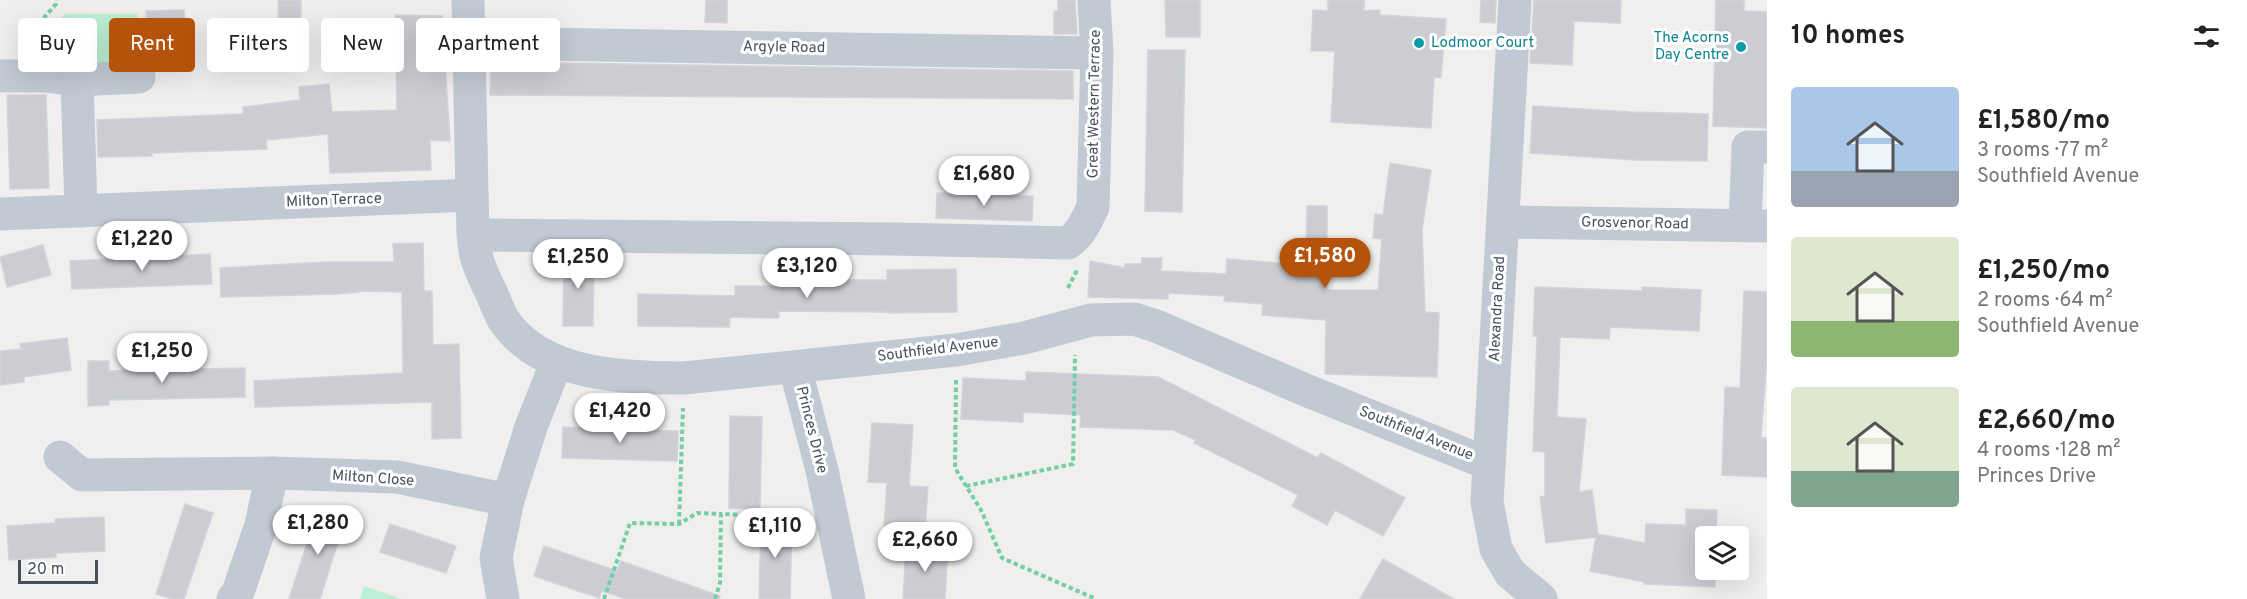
<!DOCTYPE html>
<meta charset="utf-8">
<style>
:root{--surface:#fff;--page:#f2f2f2;--text:#222;--muted:#767676;--accent:#b45309}
body{margin:0;font-family:Overpass,sans-serif;background:var(--page);color:var(--text);height:100vh;display:flex;flex-direction:column;font-size:22px;white-space:nowrap}
*{box-sizing:border-box;margin:0}
p{font-size:20px;color:var(--muted)}
.icon{flex:none;width:33px;height:33px;fill:none;stroke:currentColor;stroke-width:2;stroke-linecap:round;stroke-linejoin:round}
.map{position:relative;flex:1;overflow:hidden}
.panel{display:flex;flex-direction:column;background:var(--surface);width:480px}
.panel>*{flex:none}
.top-card{position:absolute;left:18px;top:18px;width:570px;height:54px;display:flex;gap:12px}
.tools{position:absolute;left:1695px;top:526px;display:grid;gap:12px}
.tools a{display:grid;place-items:center;width:54px;height:54px;border-radius:6px;background:var(--surface);box-shadow:0 6px 24px #0002;font-size:30px}
.scale{position:absolute;left:18px;bottom:15px;width:80px;box-sizing:border-box;padding-left:6px;border:3px solid #46505c;border-top:0;font-size:16px;line-height:21px;white-space:nowrap;color:#46505c;-webkit-text-stroke:4px #fff;paint-order:stroke}
.price{position:absolute;translate:-50% -51px;padding:0 14px;border-radius:21px;background:#fff;color:#222;font-size:20px;line-height:39px;filter:drop-shadow(0 2px 3px #0008)}
.price::after{content:'';position:absolute;left:50%;top:36px;width:18px;height:14px;margin-left:-9px;background:inherit;clip-path:polygon(0 0,100% 0,50% 100%)}
.price.active{background:var(--accent);color:#fff}
ul{padding:0;list-style:none}
li{display:flex;align-items:center;gap:18px;height:150px;padding:0 24px}
li span{display:grid;place-items:center;flex:none;width:168px;height:120px;border-radius:6px;color:#555}
li>.icon{margin-inline-start:auto}
span .icon{width:72px;height:72px;fill:#fffc;stroke-width:1}
li b{font-size:26px}
h2{display:flex;justify-content:space-between;align-items:center;height:72px;padding:0 24px;font-size:26px}
.pill{padding:0 21px;border-radius:6px;background:var(--surface);box-shadow:0 6px 24px #0002;font-size:21px;line-height:54px}
.pill.active{background:var(--accent);color:#fff}
main{display:flex;flex:1;min-height:0}
.map>svg:first-child{display:block}
.green{fill:#bbf0d5}
.building{fill:#cbcdd3;stroke:#d2d4da;stroke-width:1.5}
.lines{fill:none;stroke-linecap:round;stroke-linejoin:round}
.path{stroke:#72cfaa;stroke-width:4;stroke-dasharray:4.5 3;stroke-linecap:butt}
.minor{stroke:#c1c9d4;stroke-width:33}
.culture-dot{fill:#0f9aa8;stroke:#fff;stroke-width:2}
.labels{text-anchor:middle;dominant-baseline:central;stroke-width:6;stroke-linejoin:round;paint-order:stroke}
.culture-label{font-size:15px;fill:#0d838f;stroke:#fff;text-anchor:end}
.street-label{font-size:15px;fill:#46505c;stroke:#fff}
</style>
<main>
<div class="map">
<svg width="1767" height="599" viewBox="0 0 1767 599">
<rect width="100%" height="100%" fill="#f1eeee"/>
<!-- green -->
<g class="green">
<path d="M65 14H137L138 66 59 69 57 21Z"/>
<path d="M364 586 401 599H360Z"/>
</g>
<!-- building -->
<g class="building">
<path d="M278 0H301V26L279 27Z"/>
<path d="M706 0H727V23L705 22Z"/>
<path d="M1058 0H1075L1077 34H1054V11H1058Z"/>
<path d="M1165 0H1200V37H1166Z"/>
<path d="M1328 0H1364V11L1380 10V15L1446 19 1441 78 1434 77 1431 128 1331 122 1335 51H1311L1313 10 1328 11Z"/>
<path d="M1481 0H1496L1495 23 1480 22Z"/>
<path d="M1534 0H1621L1620 23 1574 21 1572 65 1530 63Z"/>
<path d="M1716 0H1744V11L1767 12V128L1713 126Z"/>
<path d="M184 10 186 64 153 65 148 60 146 11Z"/>
<path d="M395 15 442 16 450 141 430 140 431 170 330 173 328 134 266 140 267 149 151 153 152 156 98 157 97 120 243 114V107L300 100 299 87 329 84 332 112 397 110Z"/>
<path d="M1148 50H1185L1182 212 1145 211Z"/>
<path d="M491 62 1073 71V99L490 95Z"/>
<path d="M7 95H46L49 188 10 189Z"/>
<path d="M1533 106 1630 112 1708 114 1707 161 1636 160 1530 153Z"/>
<path d="M1390 163 1431 170 1422 230 1425 312 1439 313 1437 377 1325 374 1326 320 1262 315 1263 304 1224 301 1225 296 1168 293V299L1088 297 1090 261 1125 268V264H1141L1142 258H1162L1161 271 1226 274 1227 259 1306 265 1307 206H1327V290H1378L1382 239 1373 238 1375 214 1383 215Z"/>
<path d="M937 193 1033 196 1032 221 936 218Z"/>
<path d="M423 243 424 291H432L433 345 459 344 461 438 432 439V402L255 407 254 381 403 373 402 292 359 291V292L336 294 221 297 220 268 327 262H394L393 244Z"/>
<path d="M43 245 51 275 7 287 0 257Z"/>
<path d="M210 254 212 284 72 289 70 261Z"/>
<path d="M564 255H594L593 326H563Z"/>
<path d="M956 269 957 312 888 313V312L779 311V318L730 317 729 327 638 326V294L735 296V286H787V280H887V270Z"/>
<path d="M1535 287 1642 291V287L1701 290 1699 331 1610 327 1609 339 1560 337 1557 417 1586 419 1579 492 1592 490 1598 534 1645 543 1646 524 1686 525V509L1717 510 1716 537H1706V570H1715V587L1644 584V582L1590 571 1596 537 1546 543 1540 497 1545 496V452L1533 451 1537 336H1533Z"/>
<path d="M1744 291 1767 292V359L1761 438H1767V477L1722 475 1725 387 1740 388Z"/>
<path d="M67 338 71 370 24 377V382L0 385V351L21 349 20 344Z"/>
<path d="M88 361H109V371L245 368V397L109 400V405L88 406Z"/>
<path d="M1026 372 1158 377 1318 458 1321 453 1405 498 1383 536 1335 510 1327 525 1292 506 1298 495 1194 443 1196 440 1173 430 1080 427 1081 415 1023 412V422L961 419 963 378 1026 381Z"/>
<path d="M730 416 762 417 760 509 729 508Z"/>
<path d="M872 423 913 425 909 486 928 487 924 546 883 543 887 483 868 482Z"/>
<path d="M563 427 678 431 677 461 562 458Z"/>
<path d="M185 504 213 513 184 599H172L156 594Z"/>
<path d="M318 509 346 518 331 564 320 599H289Z"/>
<path d="M104 517 105 551 56 553V557L9 560 7 526 55 523V519Z"/>
<path d="M761 519 792 520 790 599H759Z"/>
<path d="M390 524 456 546 446 573 380 552Z"/>
<path d="M544 546 617 571 621 561 720 596 719 599H626L602 591 599 598 534 576Z"/>
<path d="M906 546 948 548 945 599H903Z"/>
<path d="M1383 559 1454 599H1360Z"/>
</g>
<g class="lines">
<!-- path -->
<g class="path">
<path d="M44 48 43 19 56 4V0"/>
<path d="M1068 288 1077 270"/>
<path d="M956 380 955 468 981 510 1002 558 1096 599"/>
<path d="M966 486 1073 464 1075 355"/>
<path d="M679 524 683 408"/>
<path d="M604 599 630 523 679 524 697 513 721 514"/>
<path d="M715 599 720 583 721 514 801 517"/>
</g>
<!-- minor -->
<g class="minor">
<path d="M1515 0 1487 502 1496 549 1510 573 1541 599"/>
<path d="M470 43 1097 53"/>
<path d="M0 76H45L77 80"/>
<path d="M472 195C473 214 472 232 475 251 478 266 485 280 492 294 495 302 499 311 503 319 540 376 624 378 684 378L956 350 1024 338 1091 320 1134 319 1156 326 1308 391 1489 464"/>
<path d="M81 211 77 80 139 77"/>
<path d="M0 214 472 195 468 0"/>
<path d="M1503 222 1767 226"/>
<path d="M1745 226 1748 147H1767"/>
<path d="M473 235 895 239 1068 243C1081 234 1086 221 1093 207L1097 53 1094 0"/>
<path d="M795 367 822 470 849 599"/>
<path d="M60 457 82 475 272 473 397 477 508 500"/>
<path d="M233 599 238 592 261 525 272 473"/>
<path d="M503 599 496 558 508 500 531 427 557 361"/>
</g>
</g>
<!-- markers -->
<g class="culture-dot">
<circle cx="1419" cy="43" r="6"/>
<circle cx="1741" cy="47" r="6"/>
</g>
<g class="labels">
<!-- culture labels -->
<g class="culture-label">
<text x="1729" y="38">The Acorns<tspan x="1729" dy="17">Day Centre</tspan></text>
<text x="1431" y="43" text-anchor="start">Lodmoor Court</text>
</g>
<!-- street labels -->
<g class="street-label">
<text transform="translate(784 48) rotate(1)">Argyle Road</text>
<text transform="translate(1095 104) rotate(-89)">Great Western Terrace</text>
<text transform="translate(334 201) rotate(-2)">Milton Terrace</text>
<text transform="translate(1635 224) rotate(1)">Grosvenor Road</text>
<text transform="translate(1498 309) rotate(-87)">Alexandra Road</text>
<text transform="translate(938 350) rotate(-7)">Southfield Avenue</text>
<text transform="translate(811 430) rotate(76)">Princes Drive</text>
<text transform="translate(1416 434) rotate(22)">Southfield Avenue</text>
<text transform="translate(373 479) rotate(4)">Milton Close</text>
</g>
</g>
</svg>
<div class="tools">
<a><svg class="icon" aria-label="layers" viewBox="0 0 24 24"><path d="M12 4l9 5-9 5-9-5zM3 14l9 5 9-5"/></svg></a>
</div>
<div class="scale">20 m</div>
<b class="price" style="left:984px;top:207px">£1,680</b>
<b class="price" style="left:142px;top:272px">£1,220</b>
<b class="price active" style="left:1325px;top:289px">£1,580</b>
<b class="price" style="left:578px;top:290px">£1,250</b>
<b class="price" style="left:807px;top:299px">£3,120</b>
<b class="price" style="left:162px;top:384px">£1,250</b>
<b class="price" style="left:620px;top:444px">£1,420</b>
<b class="price" style="left:318px;top:556px">£1,280</b>
<b class="price" style="left:775px;top:559px">£1,110</b>
<b class="price" style="left:925px;top:573px">£2,660</b>
<div class="top-card">
<a class="pill">Buy</a>
<a class="pill active">Rent</a>
<a class="pill">Filters</a>
<a class="pill">New</a>
<a class="pill">Apartment</a>
</div>
</div>
<section class="panel">
<h2>10 homes<svg class="icon" aria-label="filters" viewBox="0 0 24 24"><path d="M4 7h16M4 17h16"/><circle cx="9" cy="7" r="2"/><circle cx="15" cy="17" r="2"/></svg></h2>
<ul>
<li><span style="background:linear-gradient(#a9c7e8 70%,#9aa5b1 0)"><svg class="icon" aria-label="home" viewBox="0 0 24 24"><path d="M3 11l9-7 9 7M6 9v11h12V9"/></svg></span><div><b>£1,580/mo</b><p>3 rooms · 77 m²</p><p>Southfield Avenue</p></div></li>
<li><span style="background:linear-gradient(#dfe7d0 70%,#8fb573 0)"><svg class="icon" aria-label="home" viewBox="0 0 24 24"><path d="M3 11l9-7 9 7M6 9v11h12V9"/></svg></span><div><b>£1,250/mo</b><p>2 rooms · 64 m²</p><p>Southfield Avenue</p></div></li>
<li><span style="background:linear-gradient(#dfe7d0 70%,#7fa58c 0)"><svg class="icon" aria-label="home" viewBox="0 0 24 24"><path d="M3 11l9-7 9 7M6 9v11h12V9"/></svg></span><div><b>£2,660/mo</b><p>4 rooms · 128 m²</p><p>Princes Drive</p></div></li>
</ul>
</section>
</main>
